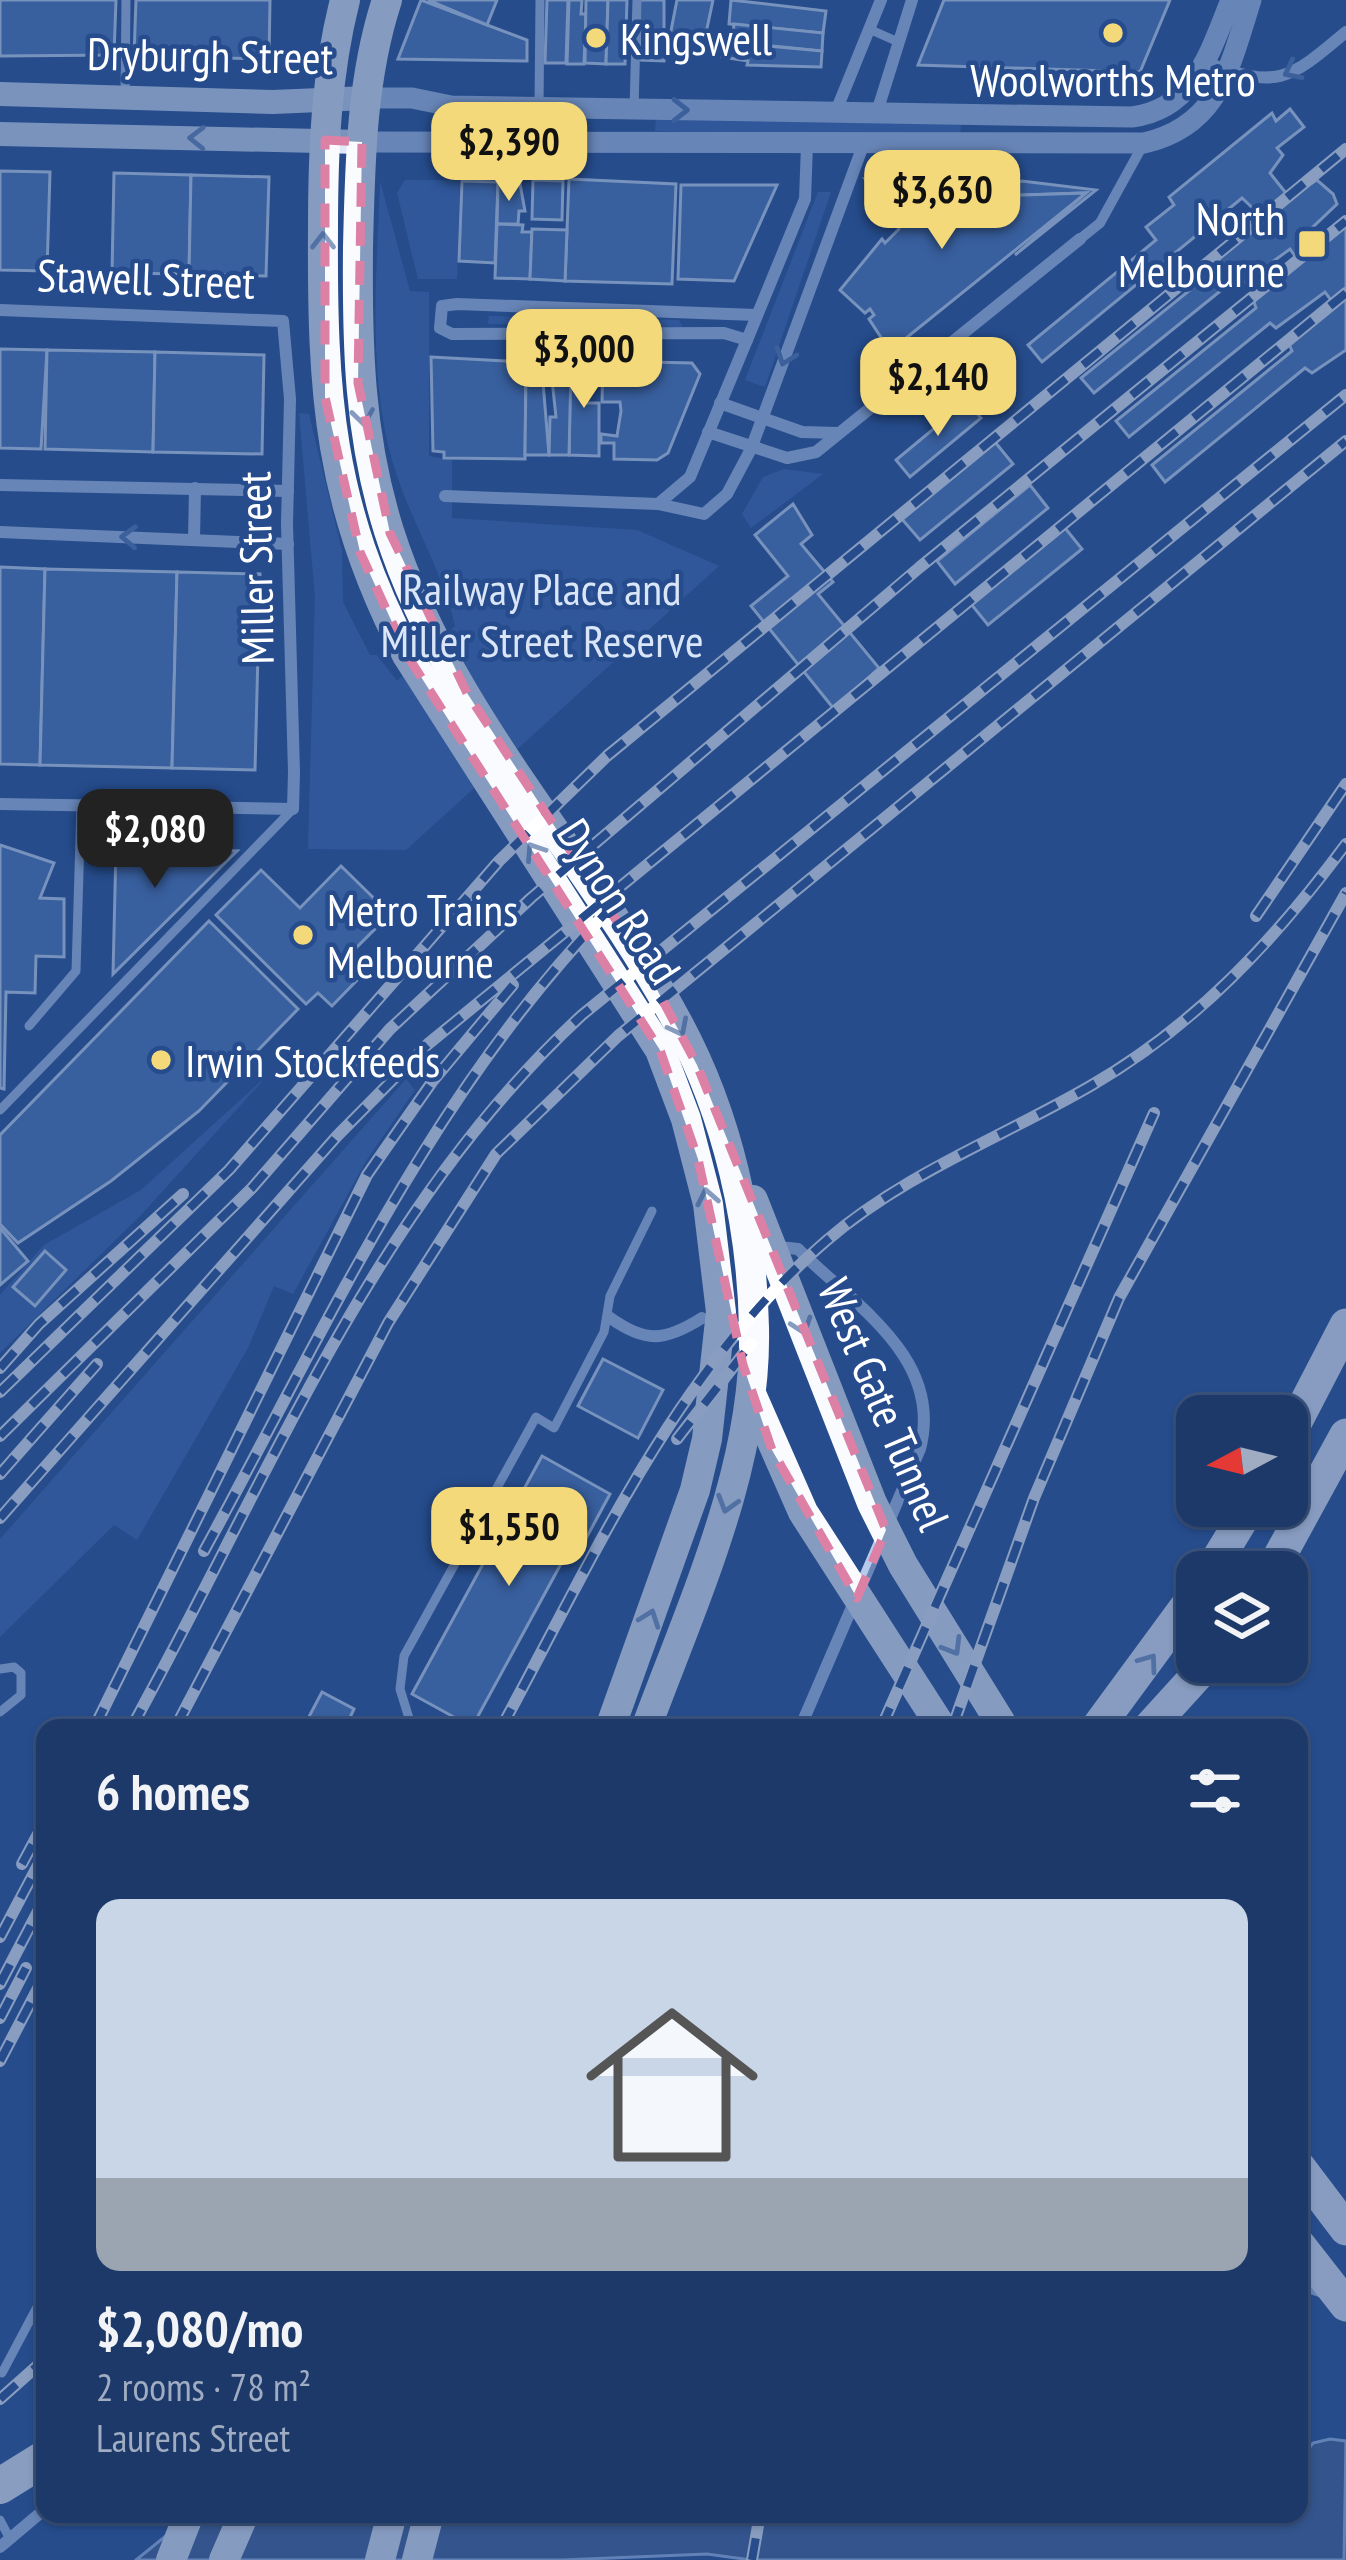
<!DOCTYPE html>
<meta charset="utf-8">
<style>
:root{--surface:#1c396a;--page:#294472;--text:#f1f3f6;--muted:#a0acc1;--line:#3a537e;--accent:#f4d97b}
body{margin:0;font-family:"PT Sans Narrow",sans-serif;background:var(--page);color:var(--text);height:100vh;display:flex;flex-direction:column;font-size:45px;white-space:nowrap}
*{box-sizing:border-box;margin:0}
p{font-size:39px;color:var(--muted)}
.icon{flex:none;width:66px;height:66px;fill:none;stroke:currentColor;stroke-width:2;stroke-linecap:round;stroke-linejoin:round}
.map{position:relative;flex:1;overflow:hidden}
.details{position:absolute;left:36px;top:1719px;width:1272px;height:804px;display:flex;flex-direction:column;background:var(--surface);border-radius:24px;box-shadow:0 3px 9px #0004,0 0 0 3px var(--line)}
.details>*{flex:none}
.needle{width:78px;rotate:263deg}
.buttons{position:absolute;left:1176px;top:1395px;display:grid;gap:24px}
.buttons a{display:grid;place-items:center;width:132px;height:132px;border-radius:24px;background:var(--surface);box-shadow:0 3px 9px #0004,0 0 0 3px var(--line);font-size:60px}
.price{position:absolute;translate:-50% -102px;padding:0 27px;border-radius:24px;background:var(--accent);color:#111;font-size:39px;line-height:78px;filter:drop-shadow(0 3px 6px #0008)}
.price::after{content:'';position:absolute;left:50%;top:72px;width:36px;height:27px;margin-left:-18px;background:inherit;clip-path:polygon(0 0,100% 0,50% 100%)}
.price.selected{background:#222;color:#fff}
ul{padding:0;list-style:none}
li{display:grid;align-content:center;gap:24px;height:636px;padding:0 60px}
li span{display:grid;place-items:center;height:372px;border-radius:24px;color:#555}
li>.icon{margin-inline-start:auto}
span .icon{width:216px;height:216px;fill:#fffc;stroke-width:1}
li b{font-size:51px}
h2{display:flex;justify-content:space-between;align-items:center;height:144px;padding:0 60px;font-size:51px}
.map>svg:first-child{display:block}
.green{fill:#3b65aa}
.water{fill:#435e8d;stroke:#aac4eb;stroke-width:3}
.building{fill:#4f75b4;stroke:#dae6f8;stroke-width:3}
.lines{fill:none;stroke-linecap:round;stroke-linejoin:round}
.service{stroke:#b6caeb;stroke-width:9}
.pedestrian{stroke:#b6caeb;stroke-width:10}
.minor{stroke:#b6caeb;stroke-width:12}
.tertiary{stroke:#b6caeb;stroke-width:21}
.secondary{stroke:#e1e9f9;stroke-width:24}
.primary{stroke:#fafbff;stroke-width:30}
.trunk{stroke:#fcfdff;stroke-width:33}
.motorway{stroke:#fff;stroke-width:36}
.rail-casing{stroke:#fff;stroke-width:12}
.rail{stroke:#264c8d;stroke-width:8;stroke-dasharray:22;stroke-linecap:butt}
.oneway{stroke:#5878ae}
.oneway2{stroke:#718bb8}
.oneway3{stroke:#859bc0}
.oneway4{stroke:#869cc0}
.marked{fill:none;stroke:#dd80a5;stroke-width:9;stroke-dasharray:24 15;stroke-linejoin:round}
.poi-dot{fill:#f4d97b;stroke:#264c8d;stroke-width:4.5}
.labels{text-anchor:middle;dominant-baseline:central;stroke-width:9;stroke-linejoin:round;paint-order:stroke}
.poi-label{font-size:45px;fill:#fff;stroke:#264c8d;text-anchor:start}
.street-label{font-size:45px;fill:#fff;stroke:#264c8d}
.park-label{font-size:45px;fill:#dae6f8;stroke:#264c8d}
</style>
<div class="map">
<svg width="1346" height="2560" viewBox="0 0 1346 2560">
<rect width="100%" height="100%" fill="#264c8d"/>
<!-- green -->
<g class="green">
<path d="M656 118 961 124 960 136 655 131Z"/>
<path d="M405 180H460L457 279H418L397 193Z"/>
<path d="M380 181 410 291 429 292V456L452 460V518L637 530 719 566 406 850 308 849 315 597 299 413 309 414 342 551 343 602 370 655H377L397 681 455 626C445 575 407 514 392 460 367 370 377 273 380 181Z"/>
<path d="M818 192H831L765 387 745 380Z"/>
<path d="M489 316 679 320 682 327 488 324Z"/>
<path d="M784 469 823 474 751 528 742 514 763 477Z"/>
<path d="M269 1074 141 1215 0 1353V1295L44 1245 141 1190Z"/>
<path d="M406 1079 415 1090 366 1161 293 1294 274 1286 248 1348 137 1540 114 1525 0 1637V1539Z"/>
</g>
<!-- water -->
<path class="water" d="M1330 2439 1346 2441 1344 2560H751L707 2554 562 2560H136L193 2514H1299V2461L1313 2443Z"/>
<!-- building -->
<g class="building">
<path d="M0 0H116L114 55 0 56Z"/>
<path d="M136 0H270L269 59 134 56Z"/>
<path d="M421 0 527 40V61L398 59Z"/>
<path d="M428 0H497L487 25Z"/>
<path d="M547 0H568L566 63H545Z"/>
<path d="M569 0H582L581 14H586L584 64H567Z"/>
<path d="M586 0H608L606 64 585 63Z"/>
<path d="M608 0H627L625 64H606Z"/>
<path d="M639 0H664V61L641 60Z"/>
<path d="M677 0H713L702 52 668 46Z"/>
<path d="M731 0 826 11 823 33 729 24Z"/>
<path d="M944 0H1170L1140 72 918 65Z"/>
<path d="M734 24 823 33 822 51 732 42Z"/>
<path d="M724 42 822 51 821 67 747 65 748 61 722 57Z"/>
<path d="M1290 109 1304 127 1277 148 1283 155 1270 173 1289 197 1317 180 1333 194 1337 204 1313 227 1324 241 1346 226V350L1312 373 1305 368 1165 482 1152 465 1292 351 1289 344 1334 304 1325 292 1276 328 1270 323 1129 437 1116 421 1256 308 1253 299 1298 260 1290 249 1241 285 1234 280 1094 393 1081 378 1221 265 1218 256 1262 217 1242 198 1042 362 1028 345 1156 240 1146 227 1174 205 1169 197 1272 113 1276 121Z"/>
<path d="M0 171 50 172 47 271 0 270Z"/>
<path d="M114 173 191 175 189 274 112 273Z"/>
<path d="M191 175 269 177 266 276 189 274Z"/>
<path d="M569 179 676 184 672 284 565 281Z"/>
<path d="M865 179 1007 186 1022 181 1096 190 1015 255 1086 193 997 196 872 188Z"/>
<path d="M533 180 563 181 562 220 532 219Z"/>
<path d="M462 181 498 182 495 263 459 261Z"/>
<path d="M498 184H520L525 211H519L518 224H497Z"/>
<path d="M681 185H777L734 281 678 279Z"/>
<path d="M872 188 997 196 1086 193 890 351 869 319 874 315 870 309 865 313 840 290 882 239 885 243 899 229Z"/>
<path d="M497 224 523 225 522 232H532L530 279 495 278Z"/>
<path d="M532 229 567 230 565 281 530 279Z"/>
<path d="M0 349 47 350 41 449 0 448Z"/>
<path d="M47 350 155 352 153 452 45 449Z"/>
<path d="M155 352 264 355 262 454 153 452Z"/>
<path d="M431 357 526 362 525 459 444 458V452L433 451Z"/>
<path d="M603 361 692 363 700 374 668 453 657 460 614 459V443H601V434L617 436 621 411 620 402H602Z"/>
<path d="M570 362H600V384L584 383 580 392 584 403H599V456L569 455Z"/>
<path d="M526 370H542L549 455H525Z"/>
<path d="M551 370H571L569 455H549L550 417H556Z"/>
<path d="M967 401 981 418 910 477 896 460Z"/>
<path d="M995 442 1013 464 920 540 901 518Z"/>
<path d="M1030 485 1048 508 955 584 937 561Z"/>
<path d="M793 504 812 535 801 544 833 582 818 594 879 668 834 709 751 606 788 576 755 535Z"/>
<path d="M1065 528 1082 549 988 625 971 604Z"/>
<path d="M0 567 45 569 40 765 0 764Z"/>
<path d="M45 569 177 572 172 768 40 765Z"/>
<path d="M177 572 260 574 255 770 172 768Z"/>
<path d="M0 845 54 863 40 898 64 899V957L36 956 35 993 6 992 4 1089 0 1088Z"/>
<path d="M116 848 237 851 113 974Z"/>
<path d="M341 866 390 914 348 956 365 972 332 1006 318 993 306 1004 216 915 261 870 300 908Z"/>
<path d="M209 921 298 1009 199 1111 111 1181 18 1243 0 1224V1135Z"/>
<path d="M0 1228 28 1261 0 1285Z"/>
<path d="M45 1251 66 1270 35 1306 13 1287Z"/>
<path d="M603 1359 663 1390 638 1438 578 1406Z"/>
<path d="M542 1456 610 1494 583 1544 574 1540 472 1727 412 1694Z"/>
<path d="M322 1692 354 1709 345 1728H303Z"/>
</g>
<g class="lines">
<!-- service -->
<g class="service">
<path d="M869 29 896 41"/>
<path d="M125 97 126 0"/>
<path d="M539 108 540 0"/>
<path d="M634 109 637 0"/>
<path d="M29 1026 76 971 81 806"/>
<path d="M0 1110 293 809"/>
<path d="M0 1669 14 1667 21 1673V1695L0 1712"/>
<path d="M412 1728 400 1689 404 1656 536 1417 554 1428 604 1332 610 1296 652 1211"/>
<path d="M2 2373 45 2292"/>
<path d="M0 2520 10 2539"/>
</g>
<!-- pedestrian -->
<path class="pedestrian" d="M1080 239 1100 223 1144 143"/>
<!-- minor -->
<g class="minor">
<path d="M1205 62C1278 90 1289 80 1346 32"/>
<path d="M836 111 881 0"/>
<path d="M877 112 912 0"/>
<path d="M0 310 283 321 290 399 287 524 294 772 293 809 0 804"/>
<path d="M747 340 724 333 452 334 440 328 442 306 457 304 756 315"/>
<path d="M720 403 802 432 838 433"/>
<path d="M708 432 787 458 816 452 1080 239"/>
<path d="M0 485 288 491"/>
<path d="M445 496 658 504 704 514 727 494 751 449 864 143"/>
<path d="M658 504 690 477 747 340 805 199 807 145"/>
<path d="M0 532 288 544"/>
<path d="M194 540 195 488"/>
<path d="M779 1247 798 1249C854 1305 944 1358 920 1449L800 1728"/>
<path d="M609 1317C645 1343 664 1342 702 1318"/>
<path d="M1299 2284 1326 2293"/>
<path d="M0 2547 45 2509"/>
</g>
<!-- tertiary -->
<g class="tertiary">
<path d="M367 98H412L451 106 1132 117C1195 109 1210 51 1231 0"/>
<path d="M362 142 1144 143C1220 126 1230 65 1251 0"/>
</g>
<!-- secondary -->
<g class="secondary">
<path d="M0 94 273 102 367 98"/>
<path d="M0 134 362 142"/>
</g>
<!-- primary -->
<g class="primary">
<path d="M345 0C326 74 323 152 323 228 322 392 328 506 407 655L660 1050 686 1119 708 1204 721 1312 707 1439 695 1490 610 1728"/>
<path d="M387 0C361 79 360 165 358 247 357 346 359 436 389 531 447 714 590 858 679 1025 728 1117 752 1224 754 1328 757 1466 693 1601 646 1728"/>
<path d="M753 1200 872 1503 903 1565 1004 1728"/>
<path d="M752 1396 803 1512 942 1728"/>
<path d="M171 2560 189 2514"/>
<path d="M224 2560 244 2514"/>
<path d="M380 2560 392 2514"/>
<path d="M417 2560 429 2514"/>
</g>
<!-- trunk -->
<g class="trunk">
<path d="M1287 1439 1346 1325"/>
<path d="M1210 1572 1250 1506"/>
<path d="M1271 1572 1346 1435"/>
<path d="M1097 1728 1197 1592"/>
<path d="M1149 1728 1209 1662"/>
<path d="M1299 2167 1346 2229"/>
<path d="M1299 2245 1346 2305"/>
</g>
<!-- motorway -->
<path class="motorway" d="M0 2486 45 2458"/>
<!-- rail casing -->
<g class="rail-casing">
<g id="rail">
<path d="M1256 916 1346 784"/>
<path d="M0 1368 39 1324 183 1194"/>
<path d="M0 1392 229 1170 499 861 607 756 1346 149"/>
<path d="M0 1436 252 1188 390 1029 531 898 920 567 1346 221"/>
<path d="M677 1439 751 1344"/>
<path d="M0 1474 97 1364"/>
<path d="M0 1518 337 1136 428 1044 1346 293"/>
<path d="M204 1551C325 1330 429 1096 606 913"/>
<path d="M94 1728 367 1175 432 1082 513 985"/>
<path d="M131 1728C266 1484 374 1206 582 1015L1346 395"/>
<path d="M175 1728 388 1323 496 1154 618 1036 1346 441"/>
<path d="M501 1728C594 1557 675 1371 826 1241 905 1173 1003 1137 1092 1085 1197 1024 1274 941 1346 844"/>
<path d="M881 1728 1154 1113"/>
<path d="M952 1728 1034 1498 1119 1298 1346 893"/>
<path d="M22 1864 45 1821"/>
<path d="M0 1937 45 1852"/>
<path d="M0 1984 45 1898"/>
<path d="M0 2018 26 1968"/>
<path d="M0 2061 45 1975"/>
<path d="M0 2399 45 2359"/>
<path d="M752 2560 760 2514"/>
</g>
</g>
<!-- rail -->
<use href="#rail" class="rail"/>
</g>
<!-- one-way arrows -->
<defs><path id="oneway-chevron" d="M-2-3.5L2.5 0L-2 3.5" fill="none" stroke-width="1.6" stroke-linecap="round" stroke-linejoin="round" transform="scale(3)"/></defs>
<g class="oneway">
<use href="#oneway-chevron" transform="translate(1292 71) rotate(153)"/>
<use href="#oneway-chevron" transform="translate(680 110)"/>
<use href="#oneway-chevron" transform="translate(785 357) rotate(110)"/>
<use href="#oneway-chevron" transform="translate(129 537) rotate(-178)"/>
</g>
<use class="oneway2" href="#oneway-chevron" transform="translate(197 138) rotate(-179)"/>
<g class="oneway3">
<use href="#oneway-chevron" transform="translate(323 241) rotate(-90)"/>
<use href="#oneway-chevron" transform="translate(363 417) rotate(82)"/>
<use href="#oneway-chevron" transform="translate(534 851) rotate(-123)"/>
<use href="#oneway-chevron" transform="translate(679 1028) rotate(63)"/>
<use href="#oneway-chevron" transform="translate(707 1197) rotate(-101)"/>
<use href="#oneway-chevron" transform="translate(802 1326) rotate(71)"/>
<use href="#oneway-chevron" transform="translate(727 1504) rotate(107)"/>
<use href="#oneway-chevron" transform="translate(650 1618) rotate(-70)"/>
<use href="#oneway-chevron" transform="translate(953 1647) rotate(59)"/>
</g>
<use class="oneway4" href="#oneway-chevron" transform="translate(1149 1662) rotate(-54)"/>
<!-- marked area -->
<path d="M0 0H1346V2560H0ZM325 140 362 142 358 383 390 533 467 693 637 952 697 1065 886 1530 857 1598 772 1450 743 1365 698 1159 660 1050 407 655 360 552 325 397Z" fill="#264c8d" fill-opacity=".55" fill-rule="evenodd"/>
<path class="marked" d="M325 140 362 142 358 383 390 533 467 693 637 952 697 1065 886 1530 857 1598 772 1450 743 1365 698 1159 660 1050 407 655 360 552 325 397Z"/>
<!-- markers -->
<g class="poi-dot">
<circle cx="1113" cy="33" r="12"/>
<circle cx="596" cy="38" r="12"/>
<rect x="1297" y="229" width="30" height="30" rx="6"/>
<circle cx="303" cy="935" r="12"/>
<circle cx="161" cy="1060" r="12"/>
</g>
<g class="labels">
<!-- poi labels -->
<g class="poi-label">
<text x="620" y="38">Kingswell</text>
<text x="1113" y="79" text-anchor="middle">Woolworths Metro</text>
<text x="1285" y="218" text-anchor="end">North<tspan x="1285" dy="52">Melbourne</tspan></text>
<text x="327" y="909">Metro Trains<tspan x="327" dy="52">Melbourne</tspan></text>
<text x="185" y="1060">Irwin Stockfeeds</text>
</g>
<!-- street labels -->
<g class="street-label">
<text transform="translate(210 55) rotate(1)">Dryburgh Street</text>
<text transform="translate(146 278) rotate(2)">Stawell Street</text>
<text transform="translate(255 568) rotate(-91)">Miller Street</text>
<text transform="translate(620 901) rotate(57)">Dynon Road</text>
<text transform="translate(885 1404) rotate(67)">West Gate Tunnel</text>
</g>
<!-- park labels -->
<g class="park-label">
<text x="542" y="588">Railway Place and<tspan x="542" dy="52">Miller Street Reserve</tspan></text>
</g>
</g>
</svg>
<div class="buttons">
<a><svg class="needle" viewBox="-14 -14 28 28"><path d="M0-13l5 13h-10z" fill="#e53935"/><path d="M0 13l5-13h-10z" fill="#a0acc1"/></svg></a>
<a><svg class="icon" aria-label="layers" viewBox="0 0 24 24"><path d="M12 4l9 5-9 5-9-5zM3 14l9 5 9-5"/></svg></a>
</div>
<b class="price" style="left:509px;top:204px">$2,390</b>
<b class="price" style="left:942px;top:252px">$3,630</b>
<b class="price" style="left:584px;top:411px">$3,000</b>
<b class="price" style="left:938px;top:439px">$2,140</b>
<b class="price selected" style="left:155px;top:891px">$2,080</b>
<b class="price" style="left:509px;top:1589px">$1,550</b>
<section class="details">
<h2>6 homes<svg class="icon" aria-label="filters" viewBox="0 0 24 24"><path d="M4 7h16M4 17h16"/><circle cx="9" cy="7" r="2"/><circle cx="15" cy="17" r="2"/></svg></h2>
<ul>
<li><span style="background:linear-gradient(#c9d6e8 75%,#9aa5b1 0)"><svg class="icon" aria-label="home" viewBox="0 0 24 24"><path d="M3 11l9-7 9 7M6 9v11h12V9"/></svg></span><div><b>$2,080/mo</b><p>2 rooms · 78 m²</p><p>Laurens Street</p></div></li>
</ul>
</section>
</div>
